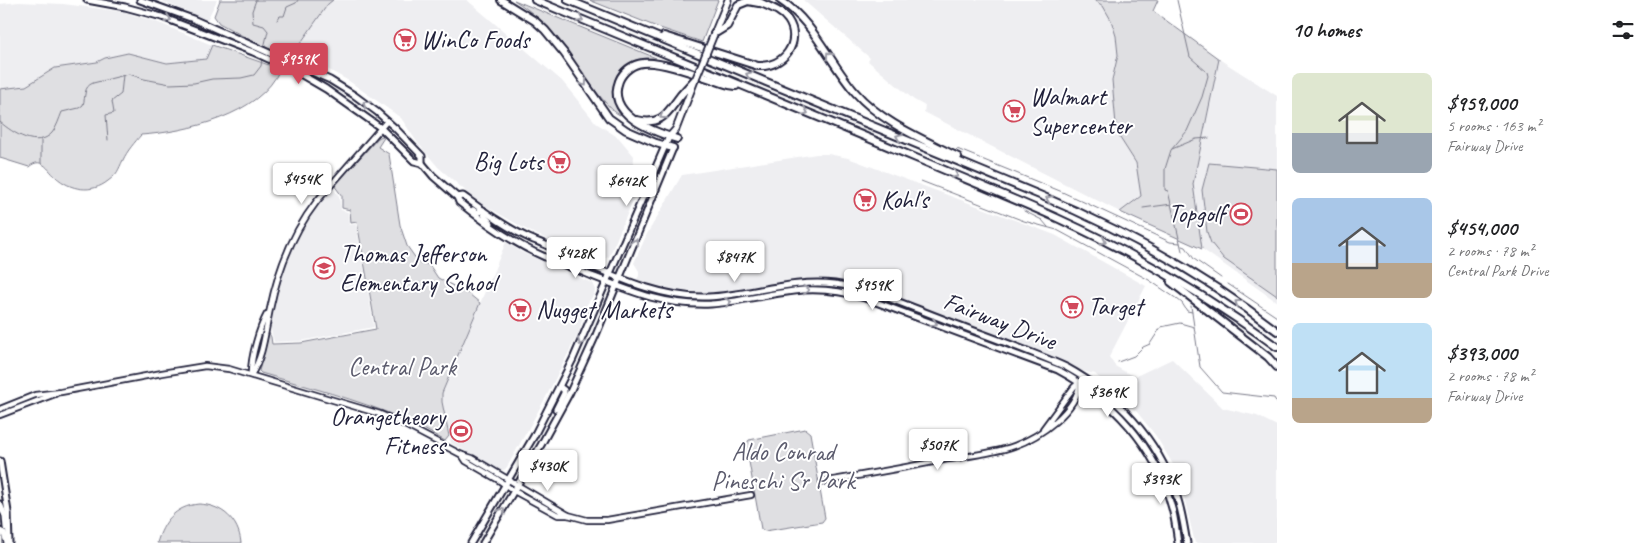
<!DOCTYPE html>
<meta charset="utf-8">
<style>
:root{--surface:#fff;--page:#f2f2f2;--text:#202124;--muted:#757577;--accent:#d1495b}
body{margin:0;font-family:Caveat,sans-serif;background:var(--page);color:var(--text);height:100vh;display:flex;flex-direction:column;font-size:19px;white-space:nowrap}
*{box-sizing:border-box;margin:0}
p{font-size:16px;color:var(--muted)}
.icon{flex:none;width:28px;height:28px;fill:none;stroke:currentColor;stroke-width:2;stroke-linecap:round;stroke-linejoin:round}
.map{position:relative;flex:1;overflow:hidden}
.details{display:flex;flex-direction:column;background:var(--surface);width:375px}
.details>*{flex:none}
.price{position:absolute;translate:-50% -42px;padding:0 11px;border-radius:5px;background:#fff;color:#222;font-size:16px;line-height:32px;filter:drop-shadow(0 1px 2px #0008)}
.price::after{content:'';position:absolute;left:50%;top:30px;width:15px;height:11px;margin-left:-8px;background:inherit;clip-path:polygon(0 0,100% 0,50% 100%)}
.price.active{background:var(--accent);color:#fff}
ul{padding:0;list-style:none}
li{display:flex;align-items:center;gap:15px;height:125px;padding:0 15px}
li span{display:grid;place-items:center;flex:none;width:140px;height:100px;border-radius:8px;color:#555}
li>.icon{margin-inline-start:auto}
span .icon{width:60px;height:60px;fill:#fffc;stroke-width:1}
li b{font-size:21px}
h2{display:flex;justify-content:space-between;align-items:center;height:60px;padding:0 15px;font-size:21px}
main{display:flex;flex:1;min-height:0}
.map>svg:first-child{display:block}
.built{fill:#eeeef1}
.green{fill:#dfdfe2;stroke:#80808e}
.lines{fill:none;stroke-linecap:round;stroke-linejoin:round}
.stream{stroke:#7a7a88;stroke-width:1}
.tertiary-casing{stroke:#22223b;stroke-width:8}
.secondary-casing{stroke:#22223b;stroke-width:9}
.primary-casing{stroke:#22223b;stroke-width:9}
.motorway-casing{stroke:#22223b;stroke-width:10}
.tertiary{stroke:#fff;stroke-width:4.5}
.secondary{stroke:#fff;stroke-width:5}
.primary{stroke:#fff;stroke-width:5.5}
.motorway{stroke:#fff;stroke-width:6}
.primary-bridge-casing{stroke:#22223b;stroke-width:9;stroke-linecap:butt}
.primary-bridge{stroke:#fff;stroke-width:5.5}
.oneway{stroke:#9c9ca7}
.labels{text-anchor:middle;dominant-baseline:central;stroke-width:4;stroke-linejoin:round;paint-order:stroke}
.poi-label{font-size:25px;fill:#22223b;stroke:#fff;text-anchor:start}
.street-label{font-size:25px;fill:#22223b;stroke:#fff}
.park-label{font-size:25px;fill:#5b5b6d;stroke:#fff}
</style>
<main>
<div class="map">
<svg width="1277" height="543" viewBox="0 0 1277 543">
<rect width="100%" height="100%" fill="#fff"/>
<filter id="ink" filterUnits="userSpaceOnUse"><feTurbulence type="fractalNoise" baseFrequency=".02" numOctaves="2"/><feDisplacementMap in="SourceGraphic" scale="10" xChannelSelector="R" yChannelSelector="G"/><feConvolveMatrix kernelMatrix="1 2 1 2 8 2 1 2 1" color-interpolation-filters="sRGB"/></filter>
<g filter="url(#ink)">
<!-- built -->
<g class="built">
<path d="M159 0H217L207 20Z"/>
<path d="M333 0H467L562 81 596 123 619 138 634 156 633 176 629 190 636 193 609 257 595 261 529 231 477 201 438 167 417 142 401 118 349 81 295 51 328 4Z"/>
<path d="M803 0H1094L1103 6 1111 20 1116 36 1118 55 1112 80 1120 138 1136 162 1141 196 1120 212 924 112 925 106 914 100 868 61 870 58Z"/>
<path d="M19 2 63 4 118 11 154 21 212 45 206 59 167 63 128 53 105 58 97 62 55 68 26 86 0 89V4Z"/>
<path d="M1219 59 1277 96V302L1202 249 1193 184Z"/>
<path d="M817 154H828L848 158 1055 235 1146 286 1109 357 1115 366 1134 377 1172 359 1223 408 1257 416 1277 426V543H1195L1184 497 1174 466 1156 436 1137 412 1095 374 1082 371 1015 342 937 312 849 283 805 279 710 293 660 289 636 281 639 276V271L634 263 647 234 682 175Z"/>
<path d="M332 187 339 196 341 210 348 212 349 225 356 224 374 327 301 341 274 342 270 327 274 303 282 273 293 242 314 208Z"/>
<path d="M506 242 521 252 592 283 595 290 594 294 586 306 579 332 546 397 507 467 504 470H500L451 443 442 402V393Z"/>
</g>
<!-- green -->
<g class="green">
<path d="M220 0H333L328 4 295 51 284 56 252 41 219 23 214 16Z"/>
<path d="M514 0 656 58C649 58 641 58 633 61 609 70 611 97 620 115 605 109 572 57 560 41 547 25 531 11 514 0Z"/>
<path d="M589 0H718L702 42 657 27Z"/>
<path d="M1094 0H1158L1153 11 1219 59 1193 184 1202 249 1120 212 1141 196 1136 163 1120 138 1116 125 1112 80 1118 55 1116 36 1111 20 1103 6Z"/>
<path d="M212 45 280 69C261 115 186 132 141 135 135 142 127 151 123 160 118 170 118 174 108 181 92 194 70 190 56 177 51 173 47 166 42 164 38 161 32 164 29 167L0 158V89L26 86 55 68 97 62 105 58 128 53 167 63 206 59Z"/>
<path d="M382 136H385L378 147 389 154 400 225 407 246 419 263 426 264 430 266 438 278 469 294 480 303 442 393V402L449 436 445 441C431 433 416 424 401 418 356 399 308 387 261 373L259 371 269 333 271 337 272 344 301 343 376 329 357 222 351 223 350 210 342 208V196L334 185 351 168 378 138Z"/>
<path d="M1209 163 1277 169V296L1224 259 1211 243 1207 232 1202 190Z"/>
<path d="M805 429 810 433 825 518 822 522 765 531 761 529 746 445 749 440Z"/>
<path d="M199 504C222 505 239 520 241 543H157C163 522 175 506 199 504Z"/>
</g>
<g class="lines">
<!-- stream -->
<g class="stream">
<path d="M256 0 252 11 253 23 264 26 268 31 264 48"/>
<path d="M1177 0 1190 57 1207 72 1208 76 1202 97 1187 131 1171 150 1165 169V190L1168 191 1182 251"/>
<path d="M277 20 280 16H284L287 7 296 3 298 0"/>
<path d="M0 122C13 133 37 149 52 133 57 127 59 119 62 112L79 108 83 105C86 96 83 87 93 83L129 74 144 79 170 84 194 83 212 79 241 78 254 75 261 66 262 59"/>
<path d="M108 140 106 115 114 113 112 101 121 94 123 75"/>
<path d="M1172 149 1196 139 1209 138"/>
<path d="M955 151 957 149 1060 191 1170 242 1180 243"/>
<path d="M41 163V139"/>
<path d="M921 181 1024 221 1057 230 1149 280 1177 299 1182 303 1187 311 1192 312"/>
<path d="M1143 208 1172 204"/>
<path d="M1024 211 1042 220 1048 227"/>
<path d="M1182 246 1186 247 1194 259 1221 278"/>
<path d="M1228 284 1277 317"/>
<path d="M1191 306 1200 367 1222 392 1274 398 1277 403"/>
<path d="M1118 362 1134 356 1143 347 1150 344 1161 327 1180 323 1194 327"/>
</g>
<!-- tertiary casing -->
<g class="tertiary-casing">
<g id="tertiary">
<path d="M251 373C251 356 259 329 267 314"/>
<path d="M251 375C264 355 265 331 270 309 278 270 293 232 317 201L387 121"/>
<path d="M0 409 35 395 61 392 162 373 205 366 229 369 380 414 401 423 462 455 472 458 568 515"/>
<path d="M0 415 55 394"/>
<path d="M1043 429 1074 387 1080 382"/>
<path d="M462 455 466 461 497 479 514 491 558 515H568L587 520H607L751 495"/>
<path d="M822 482C863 475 903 468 943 460 966 456 992 454 1014 446 1039 437 1077 411 1080 382"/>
</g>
</g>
<!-- secondary casing -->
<g class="secondary-casing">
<g id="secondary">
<path d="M87 0 125 7 162 17 253 52 297 72 326 89 381 128 414 161 422 163 433 176 457 197 459 202C485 223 514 244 545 257 559 263 573 268 587 274 630 291 664 306 711 304 739 302 766 294 794 291 818 288 842 291 865 298L1058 370C1112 399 1155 445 1171 505 1175 517 1176 530 1178 543"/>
<path d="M140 0 193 19 330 80 354 95 377 112 395 128 422 156V163"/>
<path d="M457 197 463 196C484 211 505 227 529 238 540 243 551 246 561 253 607 272 656 299 708 297 751 295 791 279 835 284 872 289 908 306 943 319 984 335 1026 349 1066 367 1117 395 1158 439 1176 494 1182 510 1184 527 1187 543"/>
<path d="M473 210 477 213 483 210 485 217 491 223"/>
<path d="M556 409 564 393V390L560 387"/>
<path d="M0 461 8 512 9 543"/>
<path d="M0 504 5 516 6 528"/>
<path d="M0 531 4 533 7 543"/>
<path d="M0 534V543"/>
<path d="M471 543 534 436 573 359 665 146"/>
<path d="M483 543 541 445 570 392 596 335 673 148"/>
</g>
</g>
<!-- primary casing -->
<g class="primary-casing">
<g id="primary">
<path d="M714 34 728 0"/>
<path d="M665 146 669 137 676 129 695 80"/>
</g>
</g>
<!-- motorway casing -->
<g class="motorway-casing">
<g id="motorway">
<path d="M501 0 535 21 545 30 564 53 609 118 626 130 656 143 673 148"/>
<path d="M535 0C662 53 789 104 916 158 963 178 1010 197 1057 218 1134 253 1209 297 1277 347"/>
<path d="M568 0 1042 196C1125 231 1206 276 1277 331"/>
<path d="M780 0C814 22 829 62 855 92 882 123 923 139 958 157"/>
<path d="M714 34 727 26 738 5 748 1 759 3"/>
<path d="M664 36 758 66C783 68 803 42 788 20 780 9 766 6 755 0"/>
<path d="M637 120C662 126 667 113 680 96 685 90 691 84 696 78"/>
<path d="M677 139C652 131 606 115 619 81 623 71 633 64 643 63 662 60 709 79 729 85L736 86"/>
<path d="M1171 282 1268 357 1277 367"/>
</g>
</g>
<!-- tertiary -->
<use href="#tertiary" class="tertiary"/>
<!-- secondary -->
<use href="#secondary" class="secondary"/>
<!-- primary -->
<use href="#primary" class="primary"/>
<!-- motorway -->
<use href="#motorway" class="motorway"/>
<!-- primary-bridge casing -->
<g class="primary-bridge-casing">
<path id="primary-bridge" d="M696 78 714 34"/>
</g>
<!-- primary-bridge -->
<use href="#primary-bridge" class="primary-bridge"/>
</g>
<!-- one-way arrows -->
<defs><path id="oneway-chevron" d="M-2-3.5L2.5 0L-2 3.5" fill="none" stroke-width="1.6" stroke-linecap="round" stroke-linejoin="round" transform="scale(1.25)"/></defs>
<g class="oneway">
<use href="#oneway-chevron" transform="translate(168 19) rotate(20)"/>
<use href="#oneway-chevron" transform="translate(580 19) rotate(22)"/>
<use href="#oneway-chevron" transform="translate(829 55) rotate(-126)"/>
<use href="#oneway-chevron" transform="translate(749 75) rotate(-157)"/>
<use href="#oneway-chevron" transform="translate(584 83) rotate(56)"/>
<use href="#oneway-chevron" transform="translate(366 104) rotate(-142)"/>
<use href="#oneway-chevron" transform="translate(805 112) rotate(22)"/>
<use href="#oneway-chevron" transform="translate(663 116) rotate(147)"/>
<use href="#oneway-chevron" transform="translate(899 137) rotate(-158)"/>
<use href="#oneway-chevron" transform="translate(955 175) rotate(23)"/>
<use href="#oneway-chevron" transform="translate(1049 199) rotate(-157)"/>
<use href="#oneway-chevron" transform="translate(1103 241) rotate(27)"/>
<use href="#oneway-chevron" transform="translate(635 242) rotate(-68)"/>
<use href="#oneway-chevron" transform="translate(806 290) rotate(-2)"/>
<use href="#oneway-chevron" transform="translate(728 302) rotate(-9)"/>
<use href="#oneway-chevron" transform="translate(1238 303) rotate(-146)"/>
<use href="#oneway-chevron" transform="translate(934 323) rotate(20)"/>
<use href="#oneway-chevron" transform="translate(581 342) rotate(113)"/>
<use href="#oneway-chevron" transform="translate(502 511) rotate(-60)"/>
</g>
</g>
<!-- icons -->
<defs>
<g id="supermarket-ring" transform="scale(1.125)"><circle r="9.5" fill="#fff" stroke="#d1495b" stroke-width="1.5"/><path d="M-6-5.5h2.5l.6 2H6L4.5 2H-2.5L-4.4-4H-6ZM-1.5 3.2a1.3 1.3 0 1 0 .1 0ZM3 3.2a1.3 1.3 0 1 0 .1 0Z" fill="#d1495b"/></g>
<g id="stadium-ring" transform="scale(1.125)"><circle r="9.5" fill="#fff" stroke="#d1495b" stroke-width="1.5"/><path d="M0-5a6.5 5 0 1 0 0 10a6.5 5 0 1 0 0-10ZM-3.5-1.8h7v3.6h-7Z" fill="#d1495b"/></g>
<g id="school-ring" transform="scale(1.125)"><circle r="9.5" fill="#fff" stroke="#d1495b" stroke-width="1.5"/><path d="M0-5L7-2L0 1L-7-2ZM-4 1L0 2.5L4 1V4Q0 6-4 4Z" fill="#d1495b"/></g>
</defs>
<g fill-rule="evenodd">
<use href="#supermarket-ring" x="405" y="40"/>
<use href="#supermarket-ring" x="1014" y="111"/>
<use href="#supermarket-ring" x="559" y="162"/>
<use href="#supermarket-ring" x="865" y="200"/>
<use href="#stadium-ring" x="1241" y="214"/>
<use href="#school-ring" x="324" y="268"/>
<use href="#supermarket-ring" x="1072" y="307"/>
<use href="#supermarket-ring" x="520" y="310"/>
<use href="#stadium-ring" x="461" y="431"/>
</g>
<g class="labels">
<!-- poi labels -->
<g class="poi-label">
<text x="421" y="40">WinCo Foods</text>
<text x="1030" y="97">Walmart<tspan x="1030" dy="29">Supercenter</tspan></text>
<text x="543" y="162" text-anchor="end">Big Lots</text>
<text x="881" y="200">Kohl's</text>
<text x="1225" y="214" text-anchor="end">Topgolf</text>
<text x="340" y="254">Thomas Jefferson<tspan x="340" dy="29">Elementary School</tspan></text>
<text x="1088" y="307">Target</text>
<text x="536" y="310">Nugget Markets</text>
<text x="445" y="417" text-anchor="end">Orangetheory<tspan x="445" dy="29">Fitness</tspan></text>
</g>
<!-- street labels -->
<g class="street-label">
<text transform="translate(1000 321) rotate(21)">Fairway Drive</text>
</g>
<!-- park labels -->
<g class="park-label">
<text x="402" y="367">Central Park</text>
<text x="783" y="452">Aldo Conrad<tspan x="783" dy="29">Pineschi Sr Park</tspan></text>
</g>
</g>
</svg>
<b class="price active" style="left:299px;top:85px">$959K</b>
<b class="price" style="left:302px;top:205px">$454K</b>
<b class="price" style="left:627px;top:207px">$642K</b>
<b class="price" style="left:576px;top:279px">$428K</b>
<b class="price" style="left:735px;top:283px">$847K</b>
<b class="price" style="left:873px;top:311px">$959K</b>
<b class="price" style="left:1108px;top:418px">$369K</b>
<b class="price" style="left:938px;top:471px">$507K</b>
<b class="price" style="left:548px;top:492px">$430K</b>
<b class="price" style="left:1161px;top:505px">$393K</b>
</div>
<section class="details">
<h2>10 homes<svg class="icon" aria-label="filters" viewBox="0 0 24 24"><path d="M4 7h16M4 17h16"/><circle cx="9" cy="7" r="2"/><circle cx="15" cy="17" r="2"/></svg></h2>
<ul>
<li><span style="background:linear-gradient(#dfe7d0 60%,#9aa5b1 0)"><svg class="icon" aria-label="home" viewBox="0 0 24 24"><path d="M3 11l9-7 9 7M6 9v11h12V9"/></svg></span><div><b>$959,000</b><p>5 rooms · 163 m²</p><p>Fairway Drive</p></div></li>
<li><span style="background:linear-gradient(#a9c7e8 65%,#b9a48a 0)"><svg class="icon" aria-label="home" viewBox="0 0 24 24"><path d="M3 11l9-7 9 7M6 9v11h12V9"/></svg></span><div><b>$454,000</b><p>2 rooms · 78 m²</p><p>Central Park Drive</p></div></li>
<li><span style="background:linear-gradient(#bfe0f5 75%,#b9a48a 0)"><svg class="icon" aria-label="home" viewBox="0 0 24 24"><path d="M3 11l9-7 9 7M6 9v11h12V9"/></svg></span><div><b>$393,000</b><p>2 rooms · 78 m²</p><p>Fairway Drive</p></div></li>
</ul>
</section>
</main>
